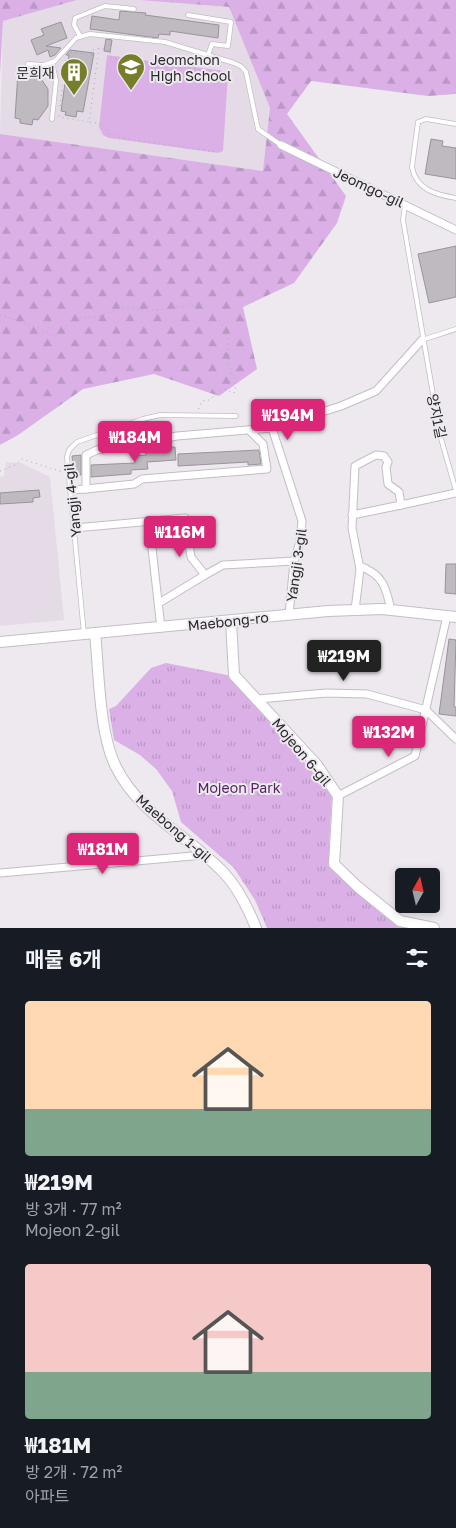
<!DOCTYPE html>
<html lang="ko">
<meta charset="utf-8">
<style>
:root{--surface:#171b24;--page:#20242c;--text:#f1f3f6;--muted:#9ea1a6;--accent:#db2777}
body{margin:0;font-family:"Golos Text","Noto Sans KR",sans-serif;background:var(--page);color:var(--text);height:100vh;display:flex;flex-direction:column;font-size:19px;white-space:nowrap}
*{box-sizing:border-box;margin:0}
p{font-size:16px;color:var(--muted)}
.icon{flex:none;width:28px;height:28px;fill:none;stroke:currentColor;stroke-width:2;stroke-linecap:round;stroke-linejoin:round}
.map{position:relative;height:928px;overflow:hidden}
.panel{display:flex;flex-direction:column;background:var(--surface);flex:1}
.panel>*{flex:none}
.needle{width:32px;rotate:8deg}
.tools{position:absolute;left:395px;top:868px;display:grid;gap:10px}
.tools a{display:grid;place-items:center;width:45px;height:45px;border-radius:5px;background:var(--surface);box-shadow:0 2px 8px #0003;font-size:25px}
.price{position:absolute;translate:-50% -42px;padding:0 11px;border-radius:5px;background:var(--accent);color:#fff;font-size:16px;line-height:32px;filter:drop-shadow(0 1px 2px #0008)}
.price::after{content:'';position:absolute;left:50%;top:30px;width:15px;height:11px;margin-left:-8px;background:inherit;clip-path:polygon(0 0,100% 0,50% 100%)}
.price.selected{background:#222;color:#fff}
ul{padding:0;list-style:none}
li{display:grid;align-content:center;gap:10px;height:265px;padding:0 25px}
li span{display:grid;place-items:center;height:155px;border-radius:5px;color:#555}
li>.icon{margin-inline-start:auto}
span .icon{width:90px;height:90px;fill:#fffc;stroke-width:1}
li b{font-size:21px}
h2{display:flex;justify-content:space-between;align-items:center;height:60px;padding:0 25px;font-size:21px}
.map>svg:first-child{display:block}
.built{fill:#e4dbe7}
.green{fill:#dab0e7}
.forest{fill:url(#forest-firs)}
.park{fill:url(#park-tufts)}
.building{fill:#bebac0;stroke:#98949a}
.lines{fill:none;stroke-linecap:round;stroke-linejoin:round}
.lane-casing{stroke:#c2bec4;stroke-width:5.5}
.street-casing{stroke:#c2bec4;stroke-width:9}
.secondary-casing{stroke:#c2bec4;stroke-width:12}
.path{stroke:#aeabb0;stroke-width:1;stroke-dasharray:1 4;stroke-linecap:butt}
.lane{stroke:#fff;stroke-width:4}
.street{stroke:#fff;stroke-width:7}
.secondary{stroke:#fff;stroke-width:10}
.labels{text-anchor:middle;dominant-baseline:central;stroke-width:4;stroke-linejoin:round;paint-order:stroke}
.poi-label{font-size:14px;fill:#29282a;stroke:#ede9ef;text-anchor:start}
.street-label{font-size:14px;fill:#29282a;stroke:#ede9ef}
.park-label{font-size:14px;fill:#552264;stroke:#ede9ef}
</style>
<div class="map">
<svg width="456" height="928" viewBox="0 0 456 928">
<defs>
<pattern id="forest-firs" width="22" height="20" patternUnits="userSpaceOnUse" patternTransform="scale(1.25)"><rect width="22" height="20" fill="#dab0e7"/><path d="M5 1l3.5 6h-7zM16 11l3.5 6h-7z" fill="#bb97c6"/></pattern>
<pattern id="park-tufts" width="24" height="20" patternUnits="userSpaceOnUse" patternTransform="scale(1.25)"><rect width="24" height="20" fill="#dab0e7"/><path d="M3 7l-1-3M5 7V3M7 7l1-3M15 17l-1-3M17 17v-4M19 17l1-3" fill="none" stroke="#bb97c6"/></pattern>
</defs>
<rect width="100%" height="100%" fill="#ede9ef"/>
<!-- built -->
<g class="built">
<path d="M77 0H139L229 7 270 108 264 171 0 134 3 21Z"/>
<path d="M6 462 21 463 50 477 64 620 0 626V477L4 476Z"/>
</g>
<!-- green -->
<path class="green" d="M107 55 224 71 228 74 223 151 218 153 109 138 103 135 99 127Z"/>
<!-- forest -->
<g class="forest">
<path d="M0 0H77L3 21 0 74Z"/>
<path d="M139 0H456V94L428 96 311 81 287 114 346 196 337 223 294 283 243 307 257 369 219 396 154 374 83 389 18 435 0 445V134L263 171 270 108 229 7Z"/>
</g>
<!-- park -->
<path class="park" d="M166 663 227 675 239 685 332 795 329 846 335 861 363 896 390 920 421 928H267L255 900 234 868 181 822 172 791 156 769 140 755 114 740 109 709 116 706 151 668Z"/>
<!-- building -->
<g class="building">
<path d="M120 11 146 13 145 15 219 25 218 38 170 31V35L159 34 158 38 90 29 92 16 119 20Z"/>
<path d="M61 22 67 38 46 46 61 48 55 55 50 57 48 50 37 55 31 40 44 35 41 29Z"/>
<path d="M106 39 112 40 110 52 104 51Z"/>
<path d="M70 50 94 53 83 112 77 111 76 117 65 115 66 112 61 111 69 55H66Z"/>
<path d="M18 72 32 73 39 76 48 89V106L38 120 33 119 32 125 20 123V119L15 118Z"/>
<path d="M431 139 443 141 442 146 456 148V179L425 174Z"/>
<path d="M456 246V297L429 303 418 254Z"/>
<path d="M175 447 176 460 147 462 148 469 131 470V474L91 477V465L135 463V456L146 455 145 449Z"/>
<path d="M259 450 261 464 248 465V462L178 466V454Z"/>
<path d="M81 455V475L74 476 72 456Z"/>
<path d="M39 490 40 497 33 498V502L0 504V493Z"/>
<path d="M446 564H456V594L445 593Z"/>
<path d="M449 639 456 640 454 707H456V716L439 714Z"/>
</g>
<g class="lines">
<!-- lane casing -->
<g class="lane-casing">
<g id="lane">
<path d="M188 15 231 22 228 46 212 44 208 55"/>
<path d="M80 36 74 25 75 18 105 6 134 9"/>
<path d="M52 62 56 81 52 119"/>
<path d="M28 64 44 65 55 61 76 38 90 34 165 42 234 63 242 67 246 72 258 129 281 145"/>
<path d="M456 124 426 119 418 122 412 167C416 190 437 195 456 198"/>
<path d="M405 204 403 220 440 435 456 491"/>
<path d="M422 340 456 329"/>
<path d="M84 634 67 457 69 450 77 442 143 419 160 415 236 416"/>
</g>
</g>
<!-- street casing -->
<g class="street-casing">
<g id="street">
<path d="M281 145 456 230"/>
<path d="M249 430 263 444 267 469 142 479 134 484 86 489V455L97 450 177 436 272 428"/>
<path d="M71 490 86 489"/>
<path d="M352 515 401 505"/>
<path d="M149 522 161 628"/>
<path d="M75 528 185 518 191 557 205 575 223 565 294 561"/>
<path d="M360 566C383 575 386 587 391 610"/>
<path d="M159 603 205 575"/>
<path d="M355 610 360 569 352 528 355 466 376 455 384 456 388 462 386 467 388 484 399 492 401 505 456 493"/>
<path d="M289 615 294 561 300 542 302 521 272 428 341 406 376 391 422 340"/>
<path d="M258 699 326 693 367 694 426 710 456 739"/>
<path d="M338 796 415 756 447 616"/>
<path d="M0 873 204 855"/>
</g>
</g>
<!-- secondary casing -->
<g class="secondary-casing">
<g id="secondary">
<path d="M231 621 234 675 317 765 338 796 334 864 358 887 400 921 434 928"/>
<path d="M95 633C99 671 99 734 116 767 139 814 190 837 224 873 239 889 248 908 256 928"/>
<path d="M0 642 328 611 382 609 456 617"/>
</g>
</g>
<!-- path -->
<g class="path">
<path d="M49 50 53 54"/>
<path d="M109 50 110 42"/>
<path d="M71 52 92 55 89 76 85 77"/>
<path d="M92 55 93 50 98 48 110 50 111 58 219 72 221 64"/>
<path d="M60 106 66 58"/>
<path d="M59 115 60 117 89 122 99 48"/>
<path d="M90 122 103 124 110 134 122 138 217 152"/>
<path d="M0 315 35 326 54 336 62 332 70 322 86 317H97L122 307 148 311 204 304 220 322 228 338 229 366 236 385 234 393 224 389 209 400 202 401 198 410"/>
<path d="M0 471 15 465 22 459 63 472"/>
</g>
<!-- lane -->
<use href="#lane" class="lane"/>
<!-- street -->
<use href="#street" class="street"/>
<!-- secondary -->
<use href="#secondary" class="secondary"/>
</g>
<!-- icons -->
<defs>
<g id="school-pin" transform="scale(1.4375)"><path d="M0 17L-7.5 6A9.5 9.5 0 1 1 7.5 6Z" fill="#767e29" stroke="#ede9ef"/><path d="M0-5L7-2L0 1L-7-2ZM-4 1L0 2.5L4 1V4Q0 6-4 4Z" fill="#fff"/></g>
<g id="building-pin" transform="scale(1.4375)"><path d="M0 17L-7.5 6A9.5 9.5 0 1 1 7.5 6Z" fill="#767e29" stroke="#ede9ef"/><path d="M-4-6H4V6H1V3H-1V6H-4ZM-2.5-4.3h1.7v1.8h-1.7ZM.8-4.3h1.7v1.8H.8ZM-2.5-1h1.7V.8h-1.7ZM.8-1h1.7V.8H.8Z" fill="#fff"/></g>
</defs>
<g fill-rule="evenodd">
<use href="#school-pin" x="131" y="67"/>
<use href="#building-pin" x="74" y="72"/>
</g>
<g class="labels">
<!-- poi labels -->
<g class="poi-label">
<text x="150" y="59">Jeomchon<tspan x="150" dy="16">High School</tspan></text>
<text x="55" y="72" text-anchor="end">문희재</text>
</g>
<!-- street labels -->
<g class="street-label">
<text transform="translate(369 187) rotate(25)">Jeomgo-gil</text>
<text transform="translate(437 416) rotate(78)">양지1길</text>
<text transform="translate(72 500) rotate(-96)">Yangji 4-gil</text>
<text transform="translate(296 565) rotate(-82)">Yangji 3-gil</text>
<text transform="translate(228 621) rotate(-6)">Maebong-ro</text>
<text transform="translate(302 752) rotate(50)">Mojeon 6-gil</text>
<text transform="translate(174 828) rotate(41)">Maebong 1-gil</text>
</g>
<!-- park labels -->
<g class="park-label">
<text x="239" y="787">Mojeon Park</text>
</g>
</g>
</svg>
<div class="tools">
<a><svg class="needle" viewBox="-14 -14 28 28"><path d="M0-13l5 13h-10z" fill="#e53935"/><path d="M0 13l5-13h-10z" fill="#9ea1a6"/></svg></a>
</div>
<b class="price" style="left:288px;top:441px">₩194M</b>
<b class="price" style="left:135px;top:463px">₩184M</b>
<b class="price" style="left:180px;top:558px">₩116M</b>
<b class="price selected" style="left:344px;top:682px">₩219M</b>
<b class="price" style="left:389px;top:758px">₩132M</b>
<b class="price" style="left:103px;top:875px">₩181M</b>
</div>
<section class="panel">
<h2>매물 6개<svg class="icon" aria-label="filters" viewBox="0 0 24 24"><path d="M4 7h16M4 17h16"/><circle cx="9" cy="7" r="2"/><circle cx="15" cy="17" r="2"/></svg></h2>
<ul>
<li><span style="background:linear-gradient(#ffd9b3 70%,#7fa58c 0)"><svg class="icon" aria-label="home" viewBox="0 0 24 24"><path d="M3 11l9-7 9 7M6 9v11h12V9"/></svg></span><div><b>₩219M</b><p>방 3개 · 77 m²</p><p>Mojeon 2-gil</p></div></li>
<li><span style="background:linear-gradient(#f6c9c9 70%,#7fa58c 0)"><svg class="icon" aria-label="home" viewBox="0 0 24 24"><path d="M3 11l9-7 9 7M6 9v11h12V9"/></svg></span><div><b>₩181M</b><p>방 2개 · 72 m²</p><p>아파트</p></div></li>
</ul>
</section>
